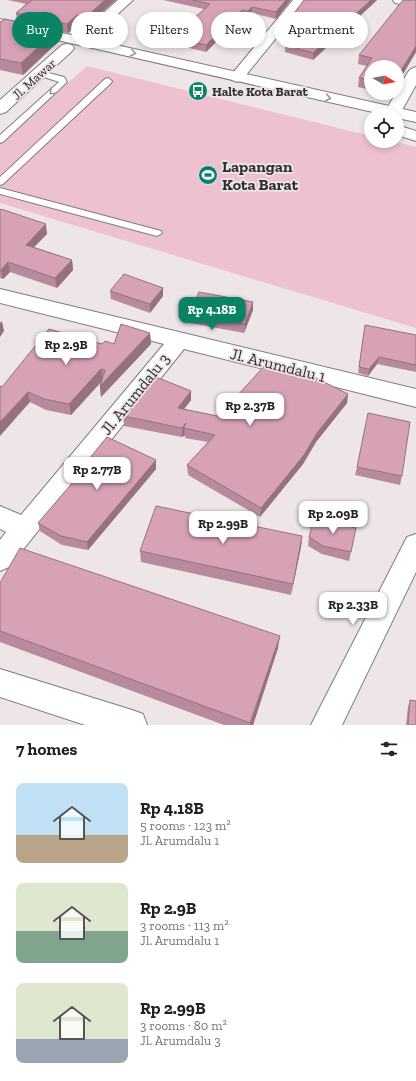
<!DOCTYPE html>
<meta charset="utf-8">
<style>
:root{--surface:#fff;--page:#f6f6f6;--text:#202124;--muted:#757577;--accent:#098363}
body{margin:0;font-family:"Zilla Slab",serif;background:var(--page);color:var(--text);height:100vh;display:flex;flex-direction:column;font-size:15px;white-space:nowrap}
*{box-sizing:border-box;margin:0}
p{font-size:13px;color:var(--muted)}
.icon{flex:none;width:22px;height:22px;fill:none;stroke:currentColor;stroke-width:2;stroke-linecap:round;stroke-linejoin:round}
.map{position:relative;height:725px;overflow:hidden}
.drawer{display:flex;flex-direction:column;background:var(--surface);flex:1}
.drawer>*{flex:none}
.top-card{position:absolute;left:12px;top:12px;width:392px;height:36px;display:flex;gap:8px}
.needle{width:26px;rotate:99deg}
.tools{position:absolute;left:364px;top:60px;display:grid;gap:8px}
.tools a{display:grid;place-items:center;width:40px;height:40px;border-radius:50%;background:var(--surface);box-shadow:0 2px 6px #0003;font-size:20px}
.price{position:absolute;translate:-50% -34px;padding:0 9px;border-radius:8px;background:#fff;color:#222;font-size:13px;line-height:26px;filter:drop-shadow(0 1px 2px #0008)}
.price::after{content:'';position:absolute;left:50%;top:24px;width:12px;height:9px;margin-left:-6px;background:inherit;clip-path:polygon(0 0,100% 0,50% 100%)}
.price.active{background:var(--accent);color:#fff}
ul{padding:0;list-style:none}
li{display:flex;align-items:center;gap:12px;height:100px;padding:0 16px}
li span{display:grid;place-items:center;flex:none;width:112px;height:80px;border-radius:8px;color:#555}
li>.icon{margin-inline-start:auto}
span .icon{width:48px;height:48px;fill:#fffc;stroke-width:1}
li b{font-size:17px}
h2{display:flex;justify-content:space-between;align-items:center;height:48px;padding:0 16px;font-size:17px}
.tag{padding:0 14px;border-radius:18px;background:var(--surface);box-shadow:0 2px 6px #0003;font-size:14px;line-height:36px}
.tag.active{background:var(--accent);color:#fff}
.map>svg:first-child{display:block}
.green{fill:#eec1d1}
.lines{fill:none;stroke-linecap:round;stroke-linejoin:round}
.service-casing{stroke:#827b7d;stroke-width:2}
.minor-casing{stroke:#827b7d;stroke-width:2}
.tertiary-casing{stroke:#827b7d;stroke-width:2}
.secondary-casing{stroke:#827b7d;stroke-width:2}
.service{fill:#fff;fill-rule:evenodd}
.minor{fill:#fff;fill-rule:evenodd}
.tertiary{fill:#fff;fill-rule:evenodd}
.secondary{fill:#fff;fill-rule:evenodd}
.wall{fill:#b98a9d}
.shaded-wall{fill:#96717f}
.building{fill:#d7a1b6;stroke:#96717f}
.oneway{stroke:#989697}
.labels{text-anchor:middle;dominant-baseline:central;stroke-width:3.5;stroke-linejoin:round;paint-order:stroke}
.far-street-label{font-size:13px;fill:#302e2f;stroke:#ede5e8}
.far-poi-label{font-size:13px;font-weight:bold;fill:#302e2f;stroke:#ede5e8;text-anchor:start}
.poi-label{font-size:16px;font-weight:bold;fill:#302e2f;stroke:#ede5e8;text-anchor:start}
.street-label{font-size:16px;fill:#302e2f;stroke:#ede5e8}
</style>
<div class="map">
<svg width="416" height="725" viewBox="0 0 416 725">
<rect width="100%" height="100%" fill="#ede5e8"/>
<!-- green -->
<path class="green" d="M87 66 371 136V141H393L416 147V328L0 203V143Z"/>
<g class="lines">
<!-- service casing -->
<g class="service-casing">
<g id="service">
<path d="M38 71H41L64 77 67 82 3 142 0 143V135L59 82 38 75 37 73Z"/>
<path d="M108 78 112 81 111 83 3 184 0 185V177L105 79Z"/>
<path d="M0 188 161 231 162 233 157 236 0 194Z"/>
</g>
</g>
<!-- minor casing -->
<g class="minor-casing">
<g id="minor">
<path d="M293 0H307L242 80 237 82 232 80 229 77 232 74Z"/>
<path d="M393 0H416V7L395 3Z"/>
<path d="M416 67V85L401 112 397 116 387 115 385 112 408 72 411 69Z"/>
<path d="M0 289 416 389V407L184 349 9 567 0 571V540L6 532 0 529V506L21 515 164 344 0 303Z"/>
<path d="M0 669 132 710 143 714 147 725H85L0 697Z"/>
</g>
</g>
<!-- tertiary casing -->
<g class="tertiary-casing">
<g id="tertiary">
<path d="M118 0H133L85 44 80 45 75 44 73 41 75 38Z"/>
<path d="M67 44 72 45 74 48 72 51 6 112 0 114V100L62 45Z"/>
</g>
</g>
<!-- secondary casing -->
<g class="secondary-casing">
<g id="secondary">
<path d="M0 19 416 112V122L397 118V115H386L0 27Z"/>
<path d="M397 125 416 131V141L397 135Z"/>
<path d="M416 534V572L342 725H311L407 537Z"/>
</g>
</g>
<!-- service -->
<use href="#service" class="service"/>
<!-- minor -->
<use href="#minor" class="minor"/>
<!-- tertiary -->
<use href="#tertiary" class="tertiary"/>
<!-- secondary -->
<use href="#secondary" class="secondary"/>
</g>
<!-- wall -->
<g class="wall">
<path d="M8 0H116L86 26 78 24 68 33 17 21 16 13 26 4Z"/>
<path d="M163 0H291L276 19 252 13 248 17 242 16 206 52 173 44 172 38 204 9Z"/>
<path d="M304 0H377L313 60 285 52V45L301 24 291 22 292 16Z"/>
<path d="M416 0V52L397 84 371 67V90L358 87 359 78 367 66 358 64 359 55Z"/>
<path d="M0 22 57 30 58 42 23 75 0 70Z"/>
<path d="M0 210 47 234 34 247 72 260 73 270 57 288 10 272 3 279 0 278Z"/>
<path d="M163 288V296L150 313 111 299 110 291Z"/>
<path d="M253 310 244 333 190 323V314Z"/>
<path d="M365 325 416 335V372L377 364 368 376 358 373Z"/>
<path d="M150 333 151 344 101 397 100 386 102 380 71 415 46 410 30 402 2 387 102 344H114Z"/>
<path d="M191 391V400L184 409 222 417 348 394 347 403 316 442 303 464 260 517 188 475 187 465 208 442 185 438V435L182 437 124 426 123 416Z"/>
<path d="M89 459 156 460V469L88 550 62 545 40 531 38 523 90 462Z"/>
<path d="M357 467 402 476 400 485 355 475Z"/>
<path d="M302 536 301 547 291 595 141 562 140 551Z"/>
<path d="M309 537 351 552 349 561 322 554 308 546Z"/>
<path d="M0 583 278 648 253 725H224L0 642Z"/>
<path d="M410 700 416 725H406L408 707Z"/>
</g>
<!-- shaded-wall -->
<g class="shaded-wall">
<path d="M105 0H116L86 26V17Z"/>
<path d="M286 0H291L276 19V12Z"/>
<path d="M371 0H377L313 60V53Z"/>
<path d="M252 7V13L248 17V11Z"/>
<path d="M242 10V16L206 52V45Z"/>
<path d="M77 15 78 24 68 33 67 24Z"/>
<path d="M57 30 58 42 23 75 21 63Z"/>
<path d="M416 46V52L397 84V77Z"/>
<path d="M46 224 47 234 27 254 26 245Z"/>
<path d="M72 260 73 270 57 288 55 278Z"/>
<path d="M8 262 10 272 3 279 1 270Z"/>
<path d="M163 288V296L150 313V304Z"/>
<path d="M253 302V310L244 333 245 324Z"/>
<path d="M2 321 4 331 0 337V323Z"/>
<path d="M150 333 151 344 101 397 100 386Z"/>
<path d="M379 357 377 364 368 376 369 369Z"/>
<path d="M101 369 103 380 71 415 69 404Z"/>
<path d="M191 391V400L178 417V408Z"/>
<path d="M28 392 30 402 0 436V422Z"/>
<path d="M348 394 347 403 316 442 303 464 260 517 261 508 317 433Z"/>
<path d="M186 423 184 428 185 435 182 437V428Z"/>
<path d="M156 460V469L88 550 87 542Z"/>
<path d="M302 536 301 547 291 595 293 584Z"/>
<path d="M280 636 278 648 253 725H250Z"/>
</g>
<!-- building -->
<g class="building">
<path d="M32 0H105L86 17 77 15 67 24 16 13Z"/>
<path d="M192 0H286L276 12 252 7 248 11 242 10 206 45 172 38 210 4Z"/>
<path d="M304 0H371L313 53 285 45 305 19 292 16Z"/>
<path d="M403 0H416V46L397 77V67H371V80L359 78 372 58 359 55Z"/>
<path d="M5 19 57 30 21 63 0 59V22Z"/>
<path d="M1 209 46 224 26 245 72 260 55 278 8 262 1 270H0V210Z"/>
<path d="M124 274 163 288 150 304 110 291Z"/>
<path d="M199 292 253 302 245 324 190 314Z"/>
<path d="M121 324 150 333 100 386 105 370 101 369 69 404 44 399 28 392 0 422V386L2 387 49 329 102 344 105 341 114 344Z"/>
<path d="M365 325 416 335V365L379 357 369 369 359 367Z"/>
<path d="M268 362 298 369 348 394 317 433 304 455 261 508 187 465 215 435 184 428 186 423 182 428 123 416 156 377 191 391 178 408 222 417 237 396Z"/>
<path d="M368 413 410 422 402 476 357 467Z"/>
<path d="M107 437 156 460 87 542 61 536 38 523 92 460 89 459Z"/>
<path d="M156 506 302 536 293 584 140 551Z"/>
<path d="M314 518 356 528 351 552 323 546 309 537Z"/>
<path d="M20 548 280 636 250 723 0 631V583Z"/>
<path d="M410 700 416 701V725H408Z"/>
</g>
<!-- one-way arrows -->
<defs><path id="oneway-chevron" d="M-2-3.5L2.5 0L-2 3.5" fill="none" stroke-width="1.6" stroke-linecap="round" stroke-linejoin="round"/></defs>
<g class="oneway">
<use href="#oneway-chevron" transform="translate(133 53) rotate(13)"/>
<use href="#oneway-chevron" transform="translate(52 92) rotate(137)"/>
<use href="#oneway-chevron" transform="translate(328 98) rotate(13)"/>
</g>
<!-- icons -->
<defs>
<g id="bus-disc" transform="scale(1)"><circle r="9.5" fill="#098363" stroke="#ede5e8"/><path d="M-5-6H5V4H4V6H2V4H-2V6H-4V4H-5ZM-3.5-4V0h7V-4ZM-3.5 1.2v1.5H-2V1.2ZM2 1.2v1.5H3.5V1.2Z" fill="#fff"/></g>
<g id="stadium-disc" transform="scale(1)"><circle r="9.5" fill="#098363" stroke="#ede5e8"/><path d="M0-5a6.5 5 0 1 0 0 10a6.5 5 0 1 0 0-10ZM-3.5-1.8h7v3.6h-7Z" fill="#fff"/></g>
</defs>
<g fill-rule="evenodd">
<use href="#bus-disc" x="198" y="91"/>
<use href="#stadium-disc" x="208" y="175"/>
</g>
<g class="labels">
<!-- far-street labels -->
<g class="far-street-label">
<text transform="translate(34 79) rotate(-42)">Jl. Mawar</text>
</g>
<!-- far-poi labels -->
<g class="far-poi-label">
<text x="212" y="91">Halte Kota Barat</text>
</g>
<!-- poi labels -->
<g class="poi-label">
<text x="222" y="166">Lapangan<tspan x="222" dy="18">Kota Barat</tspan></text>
</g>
<!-- street labels -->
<g class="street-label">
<text transform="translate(278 365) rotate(14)">Jl. Arumdalu 1</text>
<text transform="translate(135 394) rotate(-51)">Jl. Arumdalu 3</text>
</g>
</g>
</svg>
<div class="tools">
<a><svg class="needle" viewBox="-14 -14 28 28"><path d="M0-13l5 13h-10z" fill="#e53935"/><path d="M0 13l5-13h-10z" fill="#757577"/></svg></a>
<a><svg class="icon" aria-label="locate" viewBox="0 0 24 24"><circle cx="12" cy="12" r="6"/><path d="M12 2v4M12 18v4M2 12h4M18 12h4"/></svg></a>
</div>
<b class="price active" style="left:212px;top:331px">Rp 4.18B</b>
<b class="price" style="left:66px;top:366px">Rp 2.9B</b>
<b class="price" style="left:250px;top:427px">Rp 2.37B</b>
<b class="price" style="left:97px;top:491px">Rp 2.77B</b>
<b class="price" style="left:333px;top:535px">Rp 2.09B</b>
<b class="price" style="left:223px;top:545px">Rp 2.99B</b>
<b class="price" style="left:353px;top:626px">Rp 2.33B</b>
<div class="top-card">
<a class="tag active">Buy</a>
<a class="tag">Rent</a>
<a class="tag">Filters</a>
<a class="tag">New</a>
<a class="tag">Apartment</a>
</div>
</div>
<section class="drawer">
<h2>7 homes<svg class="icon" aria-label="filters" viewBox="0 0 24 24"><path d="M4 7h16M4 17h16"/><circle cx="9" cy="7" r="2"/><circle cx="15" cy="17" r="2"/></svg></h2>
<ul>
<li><span style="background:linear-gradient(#bfe0f5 65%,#b9a48a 0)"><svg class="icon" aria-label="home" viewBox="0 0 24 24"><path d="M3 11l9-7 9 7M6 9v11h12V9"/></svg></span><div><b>Rp 4.18B</b><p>5 rooms · 123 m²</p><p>Jl. Arumdalu 1</p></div></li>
<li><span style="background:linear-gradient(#dfe7d0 60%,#7fa58c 0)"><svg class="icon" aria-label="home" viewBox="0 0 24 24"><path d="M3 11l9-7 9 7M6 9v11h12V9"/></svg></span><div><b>Rp 2.9B</b><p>3 rooms · 113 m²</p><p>Jl. Arumdalu 1</p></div></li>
<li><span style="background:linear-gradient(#dfe7d0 70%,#9aa5b1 0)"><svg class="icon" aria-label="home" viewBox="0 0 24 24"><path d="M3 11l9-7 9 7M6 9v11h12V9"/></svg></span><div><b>Rp 2.99B</b><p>3 rooms · 80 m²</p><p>Jl. Arumdalu 3</p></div></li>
</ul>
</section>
